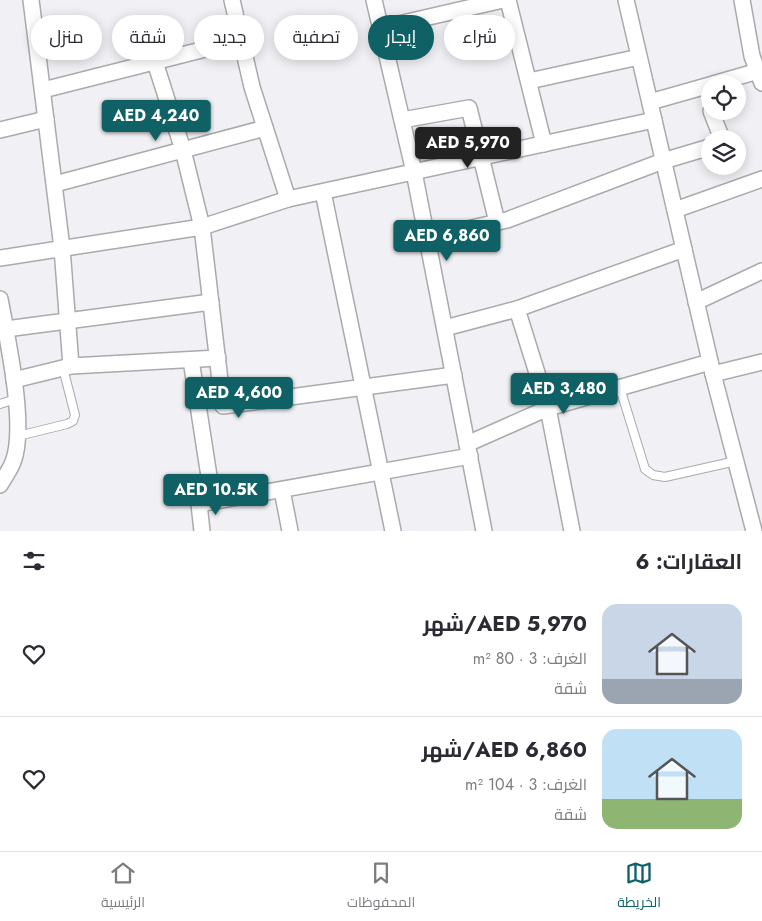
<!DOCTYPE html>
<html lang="ar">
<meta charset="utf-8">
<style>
:root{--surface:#fff;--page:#f7f7f7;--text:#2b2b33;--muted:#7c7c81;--line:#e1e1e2;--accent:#106166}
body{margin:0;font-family:Jost,Cairo,sans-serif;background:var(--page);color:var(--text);direction:rtl;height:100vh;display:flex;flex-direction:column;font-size:19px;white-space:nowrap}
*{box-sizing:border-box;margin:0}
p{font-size:16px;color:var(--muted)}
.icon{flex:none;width:28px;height:28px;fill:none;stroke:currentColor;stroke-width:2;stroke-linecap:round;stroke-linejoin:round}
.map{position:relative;height:531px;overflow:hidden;direction:ltr}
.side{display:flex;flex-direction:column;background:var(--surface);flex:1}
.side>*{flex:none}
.banner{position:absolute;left:15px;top:15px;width:500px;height:45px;direction:rtl;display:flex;gap:10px}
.buttons{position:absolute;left:701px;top:75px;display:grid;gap:10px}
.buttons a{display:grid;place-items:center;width:45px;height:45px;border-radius:50%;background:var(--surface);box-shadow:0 2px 12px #0003;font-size:25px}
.price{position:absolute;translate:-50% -42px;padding:0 11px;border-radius:5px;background:var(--accent);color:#fff;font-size:16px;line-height:32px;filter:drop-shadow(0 1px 2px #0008)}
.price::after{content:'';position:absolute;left:50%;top:30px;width:15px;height:11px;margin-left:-8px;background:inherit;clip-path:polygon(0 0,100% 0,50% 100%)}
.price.active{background:#222;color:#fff}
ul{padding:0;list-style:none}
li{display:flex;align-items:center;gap:15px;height:125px;padding:0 20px}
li+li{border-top:1px solid var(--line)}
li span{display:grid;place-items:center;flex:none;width:140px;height:100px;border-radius:15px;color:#555}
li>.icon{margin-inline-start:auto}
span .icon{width:60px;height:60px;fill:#fffc;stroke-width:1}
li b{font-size:21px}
h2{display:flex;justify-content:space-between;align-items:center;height:60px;padding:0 20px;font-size:21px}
.pill{padding:0 18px;border-radius:22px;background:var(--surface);box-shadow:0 2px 12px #0003;font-size:18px;line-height:45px}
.pill.active{background:var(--accent);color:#fff}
.menu{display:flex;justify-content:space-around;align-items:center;height:70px;border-top:1px solid var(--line);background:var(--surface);font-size:14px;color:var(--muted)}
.menu a{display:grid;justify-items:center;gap:2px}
.menu .active{color:var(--accent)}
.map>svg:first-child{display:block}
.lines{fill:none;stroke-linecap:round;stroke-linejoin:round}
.lane-casing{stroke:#aaaaad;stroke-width:10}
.street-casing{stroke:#aaaaad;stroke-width:18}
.lane{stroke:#fff;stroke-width:8}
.street{stroke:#fff;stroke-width:15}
</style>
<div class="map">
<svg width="762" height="531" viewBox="0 0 762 531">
<rect width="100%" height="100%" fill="#f1f1f5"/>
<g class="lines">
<!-- lane casing -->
<g class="lane-casing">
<g id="lane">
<path d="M620 388 645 469 653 475 665 477 736 461"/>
<path d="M0 404 16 399"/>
<path d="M18 436 67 424 73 421 75 415 63 368"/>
</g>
</g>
<!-- street casing -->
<g class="street-casing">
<g id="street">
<path d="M31 0 62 248 71 366"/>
<path d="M232 0 252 87 288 199"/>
<path d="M374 0 414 172 484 531"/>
<path d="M508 0 544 144"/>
<path d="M626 0 713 374 754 531"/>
<path d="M742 0 752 56 762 83"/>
<path d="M381 28 503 0"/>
<path d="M155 62 183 150 202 227 223 406 454 375"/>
<path d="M529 81 639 57"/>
<path d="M713 84 762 70"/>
<path d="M43 90 241 40"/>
<path d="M650 102 710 85"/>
<path d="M711 111 722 139"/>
<path d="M402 120 469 108 497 222"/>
<path d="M0 130 46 119"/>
<path d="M55 184 265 128"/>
<path d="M323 192 393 531"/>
<path d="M675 210 762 179"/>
<path d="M427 238 507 220 663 161 710 147"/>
<path d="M0 258 202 227 288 199 654 120"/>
<path d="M0 299C7 337 27 427 13 462 10 470 4 478 0 485"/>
<path d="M696 302 762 271"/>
<path d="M517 309 548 408 572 531"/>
<path d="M445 328 517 309 684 249"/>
<path d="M6 329 211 302"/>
<path d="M191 360 213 502"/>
<path d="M713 374 762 362"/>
<path d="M14 380 71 366 218 358"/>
<path d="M467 444 548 408 710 362"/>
<path d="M282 490 290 531"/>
<path d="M202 531 199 504 470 456"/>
</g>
</g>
<!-- lane -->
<use href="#lane" class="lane"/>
<!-- street -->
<use href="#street" class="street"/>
</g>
</svg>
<div class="buttons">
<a><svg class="icon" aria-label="locate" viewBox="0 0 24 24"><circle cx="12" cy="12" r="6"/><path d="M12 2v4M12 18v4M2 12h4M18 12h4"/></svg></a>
<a><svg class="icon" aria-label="layers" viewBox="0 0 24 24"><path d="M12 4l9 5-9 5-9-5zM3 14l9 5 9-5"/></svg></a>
</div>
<b class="price" style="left:156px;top:142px">AED 4,240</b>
<b class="price active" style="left:468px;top:169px">AED 5,970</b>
<b class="price" style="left:447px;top:262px">AED 6,860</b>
<b class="price" style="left:564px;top:415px">AED 3,480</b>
<b class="price" style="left:239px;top:419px">AED 4,600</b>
<b class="price" style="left:216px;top:516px">AED 10.5K</b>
<div class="banner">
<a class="pill">شراء</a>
<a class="pill active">إيجار</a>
<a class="pill">تصفية</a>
<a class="pill">جديد</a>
<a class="pill">شقة</a>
<a class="pill">منزل</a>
</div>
</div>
<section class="side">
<h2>العقارات: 6<svg class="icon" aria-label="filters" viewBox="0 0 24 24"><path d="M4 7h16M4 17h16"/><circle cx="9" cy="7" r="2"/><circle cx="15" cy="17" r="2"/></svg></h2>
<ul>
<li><span style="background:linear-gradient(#c9d6e8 75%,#9aa5b1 0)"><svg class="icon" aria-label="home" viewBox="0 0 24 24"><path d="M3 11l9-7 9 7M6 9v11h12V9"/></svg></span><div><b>AED 5,970/شهر</b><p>الغرف: 3 · 80 m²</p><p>شقة</p></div><svg class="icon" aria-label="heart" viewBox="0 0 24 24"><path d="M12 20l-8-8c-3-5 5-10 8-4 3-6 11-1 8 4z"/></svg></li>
<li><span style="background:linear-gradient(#bfe0f5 70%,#8fb573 0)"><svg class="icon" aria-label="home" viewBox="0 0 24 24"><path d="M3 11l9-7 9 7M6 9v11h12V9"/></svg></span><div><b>AED 6,860/شهر</b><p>الغرف: 3 · 104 m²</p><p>شقة</p></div><svg class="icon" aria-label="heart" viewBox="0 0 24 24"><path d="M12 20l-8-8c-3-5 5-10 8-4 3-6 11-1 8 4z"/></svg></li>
</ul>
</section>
<nav class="menu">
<a class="active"><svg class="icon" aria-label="map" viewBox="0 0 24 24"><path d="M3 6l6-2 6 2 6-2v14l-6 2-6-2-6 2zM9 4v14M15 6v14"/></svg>الخريطة</a>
<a><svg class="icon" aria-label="saved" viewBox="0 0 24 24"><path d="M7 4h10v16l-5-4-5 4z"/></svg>المحفوظات</a>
<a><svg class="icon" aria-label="home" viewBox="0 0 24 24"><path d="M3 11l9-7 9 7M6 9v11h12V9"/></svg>الرئيسية</a>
</nav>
